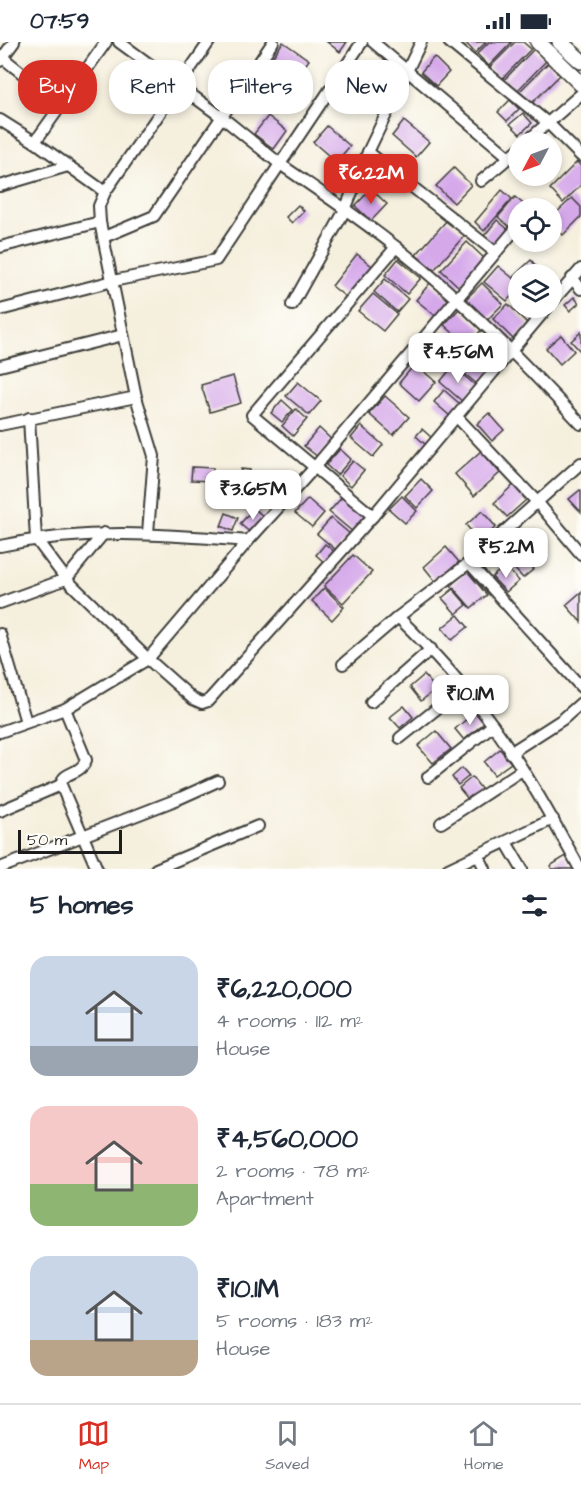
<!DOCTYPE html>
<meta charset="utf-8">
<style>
:root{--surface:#fff;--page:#f2f2f3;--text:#1f2937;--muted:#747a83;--line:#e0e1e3;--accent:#d93025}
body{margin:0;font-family:"Architects Daughter",sans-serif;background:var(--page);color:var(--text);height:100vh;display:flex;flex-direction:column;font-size:22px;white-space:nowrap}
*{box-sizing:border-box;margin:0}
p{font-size:20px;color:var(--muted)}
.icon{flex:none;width:33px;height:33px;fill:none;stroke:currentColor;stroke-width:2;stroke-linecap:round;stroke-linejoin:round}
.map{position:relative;height:827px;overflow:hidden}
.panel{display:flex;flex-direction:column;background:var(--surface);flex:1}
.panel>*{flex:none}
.top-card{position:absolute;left:18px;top:18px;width:546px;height:54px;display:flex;gap:12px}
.needle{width:39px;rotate:229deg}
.buttons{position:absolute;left:508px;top:90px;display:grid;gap:12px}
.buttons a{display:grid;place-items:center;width:54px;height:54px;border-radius:50%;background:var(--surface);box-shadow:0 3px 9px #0003;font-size:30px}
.scale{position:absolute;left:18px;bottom:15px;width:104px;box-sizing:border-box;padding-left:6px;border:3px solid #1c1c1c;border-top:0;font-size:16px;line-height:21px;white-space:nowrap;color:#1c1c1c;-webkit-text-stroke:4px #fdfcf7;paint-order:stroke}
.price{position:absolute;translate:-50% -51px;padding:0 14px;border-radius:12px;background:#fff;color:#222;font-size:20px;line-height:39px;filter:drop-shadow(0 2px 3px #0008)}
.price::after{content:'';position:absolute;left:50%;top:36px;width:18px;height:14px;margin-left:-9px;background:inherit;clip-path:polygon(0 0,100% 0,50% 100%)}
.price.active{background:var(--accent);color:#fff}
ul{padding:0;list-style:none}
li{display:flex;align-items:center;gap:18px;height:150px;padding:0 30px}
li span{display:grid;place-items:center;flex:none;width:168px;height:120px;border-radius:18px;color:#555}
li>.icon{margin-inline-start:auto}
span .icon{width:72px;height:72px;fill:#fffc;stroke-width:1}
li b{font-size:26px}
h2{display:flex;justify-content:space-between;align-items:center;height:72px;padding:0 30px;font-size:26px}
.chip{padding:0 21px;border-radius:24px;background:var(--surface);box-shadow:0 3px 9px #0003;font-size:21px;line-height:54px}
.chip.active{background:var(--accent);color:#fff}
.status{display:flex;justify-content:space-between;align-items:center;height:42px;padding:0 30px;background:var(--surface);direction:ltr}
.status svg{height:16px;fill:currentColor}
.tab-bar{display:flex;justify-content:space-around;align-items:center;height:84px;border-top:2px solid var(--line);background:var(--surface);font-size:16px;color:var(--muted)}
.tab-bar a{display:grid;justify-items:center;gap:3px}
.tab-bar .active{color:var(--accent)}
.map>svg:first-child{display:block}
.building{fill:#d5a8ea}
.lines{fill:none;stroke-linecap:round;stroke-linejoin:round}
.street-casing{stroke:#3d3c39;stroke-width:14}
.secondary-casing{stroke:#3d3c39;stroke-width:18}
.street{stroke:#fff;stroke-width:10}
.secondary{stroke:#fff;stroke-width:15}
</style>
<div class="status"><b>07:59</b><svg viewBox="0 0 49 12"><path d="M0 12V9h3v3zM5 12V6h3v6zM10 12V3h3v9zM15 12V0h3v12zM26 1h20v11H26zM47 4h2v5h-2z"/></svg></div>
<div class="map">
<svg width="581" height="827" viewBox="0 0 581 827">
<rect width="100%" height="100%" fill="#fdfcf7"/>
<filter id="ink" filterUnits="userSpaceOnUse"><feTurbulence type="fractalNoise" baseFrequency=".0167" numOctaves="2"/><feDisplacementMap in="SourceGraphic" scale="12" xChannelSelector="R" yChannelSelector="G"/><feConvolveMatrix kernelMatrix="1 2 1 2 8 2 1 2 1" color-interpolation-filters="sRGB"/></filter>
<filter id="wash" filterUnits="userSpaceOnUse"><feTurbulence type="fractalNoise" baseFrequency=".008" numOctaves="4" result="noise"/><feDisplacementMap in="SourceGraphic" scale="24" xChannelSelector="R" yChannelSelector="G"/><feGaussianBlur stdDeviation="1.35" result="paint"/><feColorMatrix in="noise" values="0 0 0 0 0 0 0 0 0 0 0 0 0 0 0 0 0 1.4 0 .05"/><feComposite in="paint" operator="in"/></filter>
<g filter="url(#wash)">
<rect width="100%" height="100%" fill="#f5efdd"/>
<g id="blocks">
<!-- building -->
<g class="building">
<path d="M283 0 309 18 290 44 265 26Z"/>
<path d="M327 0H347L340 10Z"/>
<path d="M465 0H486L475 11Z"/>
<path d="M489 0H512L489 24 477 12Z"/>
<path d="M515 0H523L531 7 501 38 489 26Z"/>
<path d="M534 7 546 19 516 50 504 38Z"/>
<path d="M434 15 449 30 436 44 421 30Z"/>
<path d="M548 21 560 33 531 62 519 50Z"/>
<path d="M264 37 289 54 275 73 251 56Z"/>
<path d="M510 58 519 67 507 79 498 70Z"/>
<path d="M523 71 532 81 520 92 510 82Z"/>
<path d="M268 74 287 89 274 107 254 92Z"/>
<path d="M404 79 429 100 416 115 392 94Z"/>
<path d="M327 84 350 104 336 120 313 100Z"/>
<path d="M577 120 581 124V143L563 161 550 147Z"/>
<path d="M454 126 471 143 454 161 436 144Z"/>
<path d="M371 147 387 162 371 179 355 164Z"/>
<path d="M502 148 512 157 484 189 475 180Z"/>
<path d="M515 155 528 166H519V177L511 186 498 175Z"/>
<path d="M572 156 581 165V175L563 193 552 182V175Z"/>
<path d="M298 163 304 169 292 181 286 175Z"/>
<path d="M447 178 465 193 434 228 416 213Z"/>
<path d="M497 178 510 189 497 205 484 194Z"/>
<path d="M467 200 485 217 459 245 441 228Z"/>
<path d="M357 212 372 224 347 256 332 244Z"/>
<path d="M398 217 421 236 407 252 385 233Z"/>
<path d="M531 218 536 224 528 232H519V239L514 234Z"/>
<path d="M498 224 519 241V245L507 259 484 240Z"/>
<path d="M385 237 408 257 397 270 374 250Z"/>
<path d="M430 241 451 258 437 275 416 258Z"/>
<path d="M482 241 503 262 487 278 466 257Z"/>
<path d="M373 252 397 272 383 289 358 269Z"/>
<path d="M574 255 579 261 570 269 565 263Z"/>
<path d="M508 262 529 283 514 298 493 277Z"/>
<path d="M459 267 482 287 468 304 444 283Z"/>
<path d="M581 290V310L571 299Z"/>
<path d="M561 293 574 309 560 322 546 306Z"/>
<path d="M473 311 491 328 478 343 459 327Z"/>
<path d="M415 322 436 340 419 359 399 341Z"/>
<path d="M453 324 476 344 463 360 440 340Z"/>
<path d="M233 334 241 361 210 370 201 343Z"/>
<path d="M298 340 321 359 309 373 286 354Z"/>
<path d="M444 348 460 362 450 374 434 360Z"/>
<path d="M385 354 409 375 393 393 369 372Z"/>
<path d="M282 358 293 368 282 380 271 371Z"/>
<path d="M296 367 307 377 293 394 282 384Z"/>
<path d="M489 371 504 388 492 399 477 382Z"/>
<path d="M361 384 383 403 373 415 351 396Z"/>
<path d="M319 386 332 398 318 415 304 404Z"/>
<path d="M422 387 433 397 427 404 416 394Z"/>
<path d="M340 407 351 417 337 433 326 423Z"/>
<path d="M481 409 500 431 474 454 455 432Z"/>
<path d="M353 419 364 428 351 444 340 434Z"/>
<path d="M192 425 213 426 212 439 191 438Z"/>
<path d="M241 427 250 428V439L240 438Z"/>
<path d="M421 437 433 449 417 466 405 454Z"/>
<path d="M513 443 526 458 507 475 494 461Z"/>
<path d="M580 448 581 449V470L569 457Z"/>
<path d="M343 454 367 474 353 490 329 470Z"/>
<path d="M402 454 417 469 405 481 389 467Z"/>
<path d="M308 457 324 471 312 485 295 471Z"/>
<path d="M254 466 266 477 252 492 240 482Z"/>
<path d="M482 469 496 485 480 499 466 483Z"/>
<path d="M226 471 238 476 233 489 221 484Z"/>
<path d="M331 476 350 492 336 508 317 492Z"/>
<path d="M325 502 336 511 326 522 316 513Z"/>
<path d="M446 505 459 520 436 540 424 525Z"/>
<path d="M353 513 372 530 343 561 324 544Z"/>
<path d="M523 515 534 527 523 536 513 525Z"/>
<path d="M505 524 519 539 506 550 492 535Z"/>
<path d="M467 529 487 553 471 566 451 543Z"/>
<path d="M324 546 344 565 332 578 312 559Z"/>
<path d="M453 547 467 563 456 572 442 556Z"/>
<path d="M581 550V580L566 563Z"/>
<path d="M458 573 468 585 452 598 442 586Z"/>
<path d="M424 633 436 647 421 659 410 645Z"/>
<path d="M404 664 413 675 400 686 390 675Z"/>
<path d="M475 670 484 681 464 698 455 687Z"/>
<path d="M436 689 451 707 433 721 418 704Z"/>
<path d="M500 707 511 721 494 733 484 720Z"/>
<path d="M462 726 469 734 458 743 452 735Z"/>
<path d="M472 735 482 748 469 758 459 746Z"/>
<path d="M566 814 574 827H552L550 824Z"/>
</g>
</g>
</g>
<g filter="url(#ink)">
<use href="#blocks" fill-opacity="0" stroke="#3d3c39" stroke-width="1.5"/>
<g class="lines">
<!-- street casing -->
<g class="street-casing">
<g id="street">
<path d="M362 0 280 122C319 149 358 175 396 205 463 258 522 319 581 382"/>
<path d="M373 0 509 115"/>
<path d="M449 0 549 82 581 114"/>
<path d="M3 16 61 62"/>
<path d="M0 19 14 0"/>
<path d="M0 78 35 100 105 150 99 164 100 180 136 355 154 414 148 491"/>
<path d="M35 100 106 0"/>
<path d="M526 100 581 52"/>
<path d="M368 110 495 210"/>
<path d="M481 139 519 107"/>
<path d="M0 144 68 124"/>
<path d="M105 150 209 0"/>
<path d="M104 195 154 174 273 0"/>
<path d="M0 205 100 180"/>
<path d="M572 236 581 247"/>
<path d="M552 260 581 227"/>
<path d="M292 263 345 168 368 110 421 0"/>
<path d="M0 268 113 239 216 218 280 122 223 76 119 0"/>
<path d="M0 324 123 293"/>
<path d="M457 375 538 461 581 512"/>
<path d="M29 376 36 497 66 537 148 617 193 657 202 661 208 659 373 474 547 266"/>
<path d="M0 383 136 355"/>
<path d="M373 474 252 373 396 205"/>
<path d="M0 504C87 486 160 492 248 499"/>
<path d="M469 521 581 645"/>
<path d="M0 561 66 537 104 491"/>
<path d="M398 575 469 521 581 421"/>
<path d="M0 592 26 680"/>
<path d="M343 622 398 575C432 608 464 643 492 682 525 727 553 778 580 827"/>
<path d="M371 660 431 607"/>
<path d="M65 667 148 617 248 499 315 425 519 183"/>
<path d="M0 690 65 667 86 718C80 734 63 728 61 743L97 827"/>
<path d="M400 696 464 645"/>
<path d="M510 711 563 677 581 661"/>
<path d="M428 735 493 683"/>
<path d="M0 769 61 743"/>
<path d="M441 781 522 728"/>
<path d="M506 800 522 827"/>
<path d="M478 813 485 827"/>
<path d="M0 826 178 757 218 739"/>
<path d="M156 827 258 784"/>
<path d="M448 827 553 777"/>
</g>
</g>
<!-- secondary casing -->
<g class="secondary-casing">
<g id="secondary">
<path d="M538 0 581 42"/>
<path d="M560 0 581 19"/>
</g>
</g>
<!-- street -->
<use href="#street" class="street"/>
<!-- secondary -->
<use href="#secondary" class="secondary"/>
</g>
</g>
</svg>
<div class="buttons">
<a><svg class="needle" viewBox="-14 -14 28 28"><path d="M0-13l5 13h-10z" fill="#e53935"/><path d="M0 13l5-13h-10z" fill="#747a83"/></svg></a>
<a><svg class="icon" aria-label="locate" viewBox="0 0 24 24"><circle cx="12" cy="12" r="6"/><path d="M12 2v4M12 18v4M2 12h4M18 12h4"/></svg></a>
<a><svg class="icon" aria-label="layers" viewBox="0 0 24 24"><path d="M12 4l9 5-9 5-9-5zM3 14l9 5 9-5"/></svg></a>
</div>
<div class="scale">50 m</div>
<b class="price active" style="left:371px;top:163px">₹6.22M</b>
<b class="price" style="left:458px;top:342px">₹4.56M</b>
<b class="price" style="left:253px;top:479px">₹3.65M</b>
<b class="price" style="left:506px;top:537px">₹5.2M</b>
<b class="price" style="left:470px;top:684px">₹10.1M</b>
<div class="top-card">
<a class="chip active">Buy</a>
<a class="chip">Rent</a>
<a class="chip">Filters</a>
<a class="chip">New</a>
</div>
</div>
<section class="panel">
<h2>5 homes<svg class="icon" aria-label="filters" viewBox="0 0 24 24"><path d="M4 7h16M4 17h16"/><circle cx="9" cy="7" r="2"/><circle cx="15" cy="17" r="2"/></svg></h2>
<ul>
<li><span style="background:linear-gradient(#c9d6e8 75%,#9aa5b1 0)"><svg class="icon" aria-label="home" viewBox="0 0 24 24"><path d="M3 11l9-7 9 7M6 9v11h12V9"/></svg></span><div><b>₹6,220,000</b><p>4 rooms · 112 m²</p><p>House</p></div></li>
<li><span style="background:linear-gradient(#f6c9c9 65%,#8fb573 0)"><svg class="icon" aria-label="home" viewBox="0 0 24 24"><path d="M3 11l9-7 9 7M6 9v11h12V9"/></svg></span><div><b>₹4,560,000</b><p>2 rooms · 78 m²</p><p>Apartment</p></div></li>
<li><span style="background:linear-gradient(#c9d6e8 70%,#b9a48a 0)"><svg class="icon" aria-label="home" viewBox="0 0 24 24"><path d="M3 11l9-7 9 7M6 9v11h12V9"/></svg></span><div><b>₹10.1M</b><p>5 rooms · 183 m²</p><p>House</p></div></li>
</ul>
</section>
<nav class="tab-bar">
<a class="active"><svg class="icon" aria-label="map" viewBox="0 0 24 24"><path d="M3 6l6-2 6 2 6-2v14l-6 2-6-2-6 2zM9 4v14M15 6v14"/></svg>Map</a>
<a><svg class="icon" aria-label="saved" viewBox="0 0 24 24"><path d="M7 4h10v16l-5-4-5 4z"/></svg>Saved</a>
<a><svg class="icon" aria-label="home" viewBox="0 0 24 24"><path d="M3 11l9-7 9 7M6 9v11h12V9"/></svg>Home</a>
</nav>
